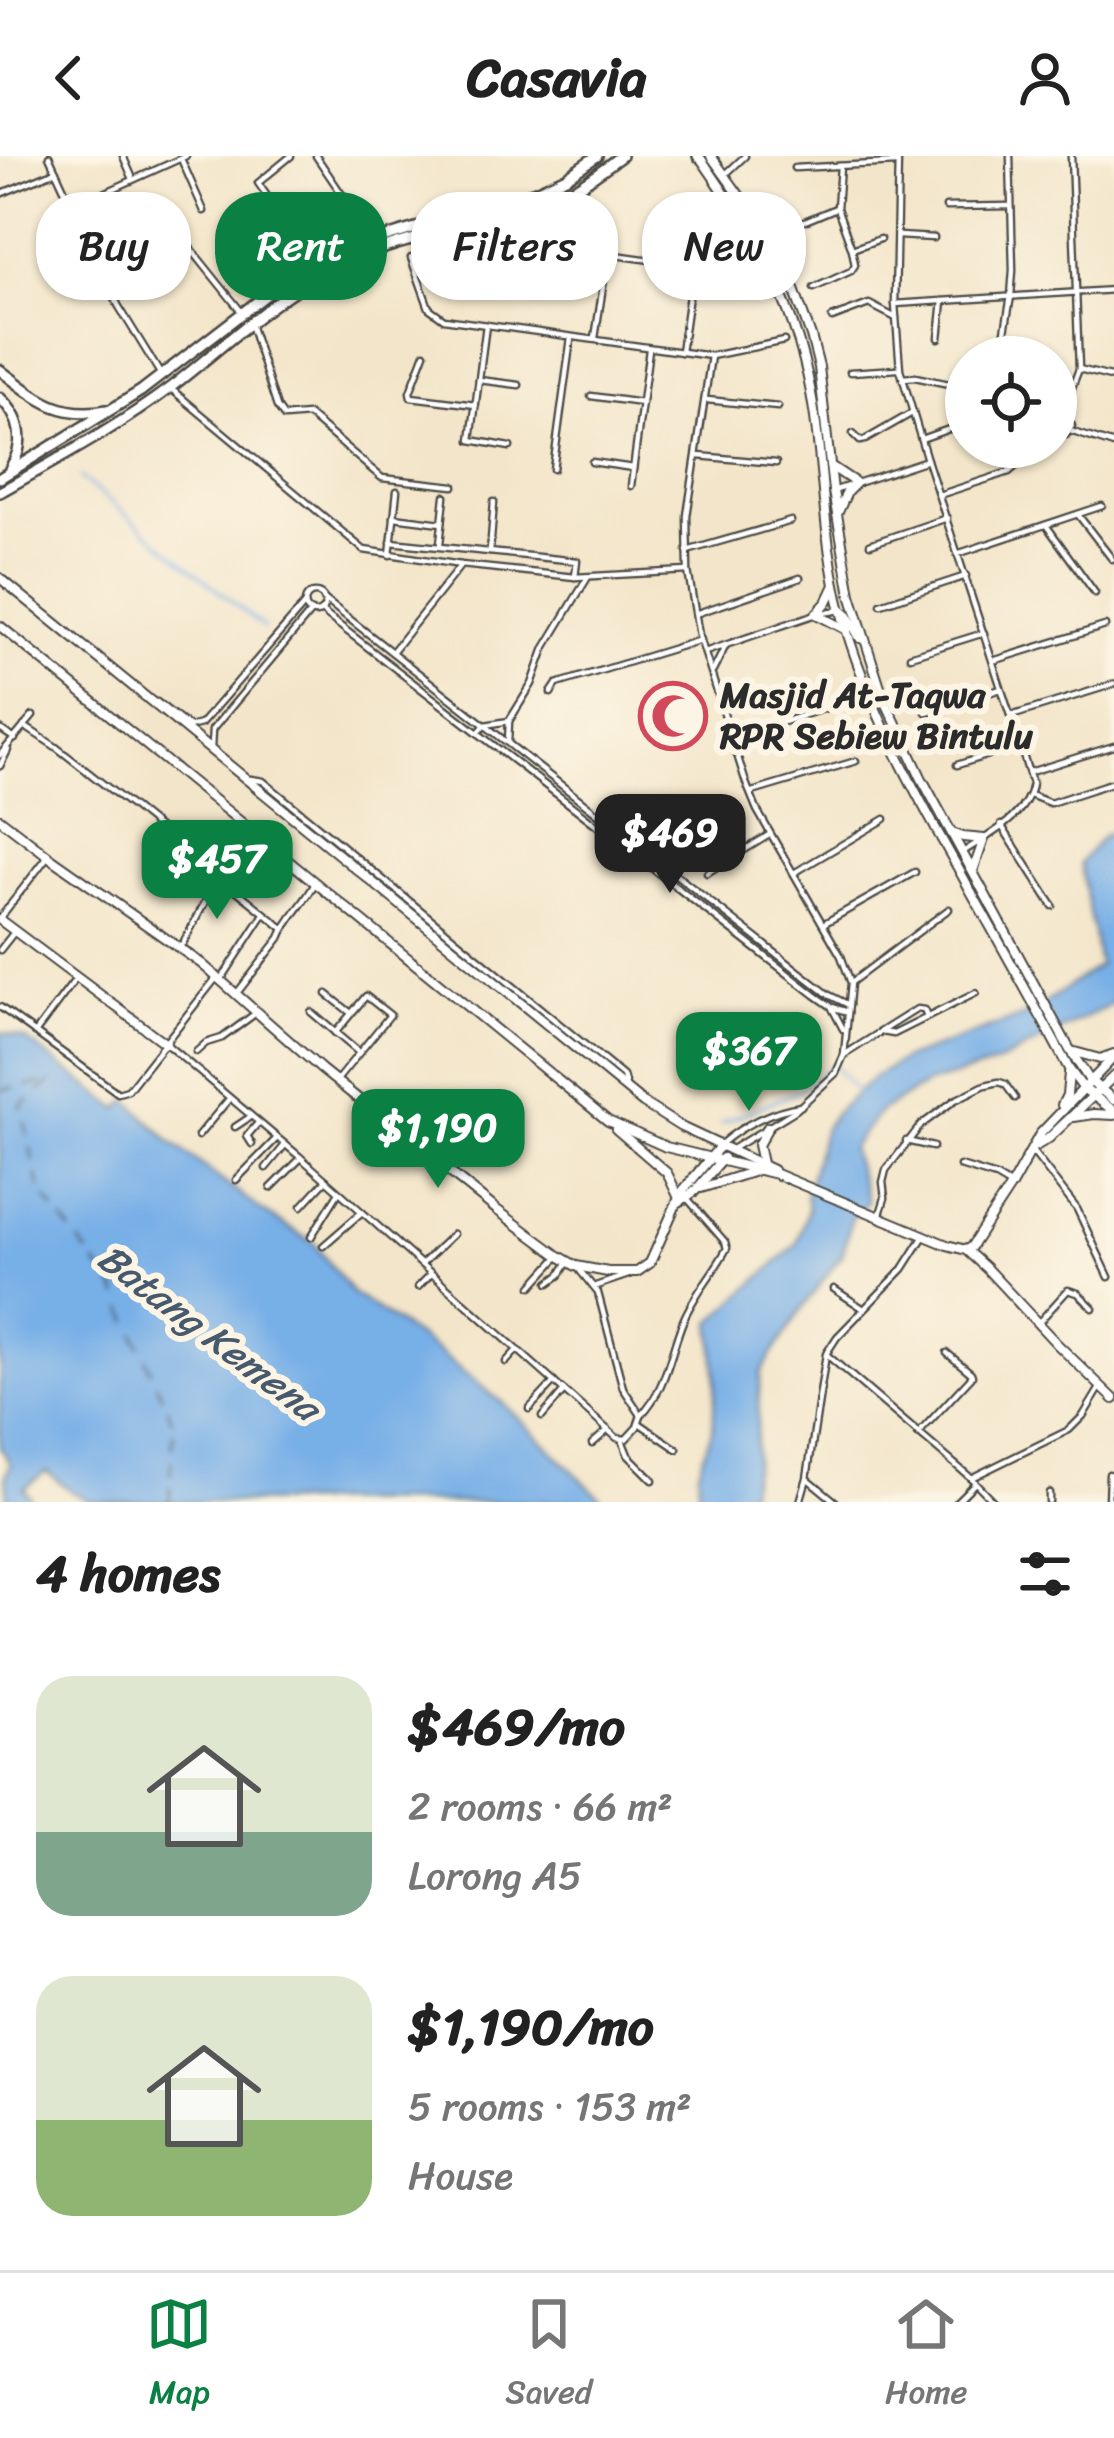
<!DOCTYPE html>
<meta charset="utf-8">
<style>
:root{--surface:#fff;--page:#f2f2f2;--text:#222;--muted:#767676;--line:#e0e0e0;--accent:#0b8043}
body{margin:0;font-family:Sriracha,sans-serif;background:var(--page);color:var(--text);height:100vh;display:flex;flex-direction:column;font-size:45px;white-space:nowrap}
*{box-sizing:border-box;margin:0}
p{font-size:39px;color:var(--muted)}
.icon{flex:none;width:66px;height:66px;fill:none;stroke:currentColor;stroke-width:2;stroke-linecap:round;stroke-linejoin:round}
.map{position:relative;height:1346px;overflow:hidden}
.side{display:flex;flex-direction:column;background:var(--surface);flex:1}
.side>*{flex:none}
.guide{position:absolute;left:36px;top:36px;width:1044px;height:108px;display:flex;gap:24px}
.controls{position:absolute;left:945px;top:180px;display:grid;gap:24px}
.controls a{display:grid;place-items:center;width:132px;height:132px;border-radius:50%;background:var(--surface);box-shadow:0 3px 9px #0004;font-size:60px}
.price{position:absolute;translate:-50% -102px;padding:0 27px;border-radius:24px;background:var(--accent);color:#fff;font-size:39px;line-height:78px;filter:drop-shadow(0 3px 6px #0008)}
.price::after{content:'';position:absolute;left:50%;top:72px;width:36px;height:27px;margin-left:-18px;background:inherit;clip-path:polygon(0 0,100% 0,50% 100%)}
.price.on{background:#222;color:#fff}
ul{padding:0;list-style:none}
li{display:flex;align-items:center;gap:36px;height:300px;padding:0 36px}
li span{display:grid;place-items:center;flex:none;width:336px;height:240px;border-radius:36px;color:#555}
li>.icon{margin-inline-start:auto}
span .icon{width:144px;height:144px;fill:#fffc;stroke-width:1}
li b{font-size:51px}
h2{display:flex;justify-content:space-between;align-items:center;height:144px;padding:0 36px;font-size:51px}
.chip{padding:0 42px;border-radius:48px;background:var(--surface);box-shadow:0 3px 9px #0004;font-size:42px;line-height:108px}
.chip.on{background:var(--accent);color:#fff}
header{display:flex;justify-content:space-between;align-items:center;height:156px;padding:0 36px;background:var(--surface);font-size:54px;font-weight:700}
.tab-bar{display:flex;justify-content:space-around;align-items:center;height:168px;border-top:3px solid var(--line);background:var(--surface);font-size:33px;color:var(--muted)}
.tab-bar a{display:grid;justify-items:center;gap:6px}
.tab-bar .on{color:var(--accent)}
.map>svg:first-child{display:block}
.green{fill:#a0c36c;stroke:#66774c;stroke-width:3}
.water{fill:#77afe7;stroke:#516d89;stroke-width:3}
.lines{fill:none;stroke-linecap:round;stroke-linejoin:round}
.stream{stroke:#77afe7;stroke-width:3}
.ferry{stroke:#46596d;stroke-width:3;stroke-dasharray:15 12;stroke-linecap:butt}
.street-casing{stroke:#494743;stroke-width:9}
.secondary-casing{stroke:#494743;stroke-width:12}
.primary-casing{stroke:#494743;stroke-width:14}
.street{stroke:#fff;stroke-width:4.5}
.secondary{stroke:#fff;stroke-width:8}
.primary{stroke:#fff;stroke-width:9}
.labels{text-anchor:middle;dominant-baseline:central;stroke-width:12;stroke-linejoin:round;paint-order:stroke}
.poi-label{font-size:36px;font-weight:bold;fill:#2b2b2b;stroke:#fcf5e5;text-anchor:start}
.water-label{font-size:39px;font-style:italic;fill:#46596d;stroke:#fcf5e5}
</style>
<header><svg class="icon" aria-label="back" viewBox="0 0 24 24"><path d="M15 5l-7 7 7 7"/></svg>Casavia<svg class="icon" aria-label="person" viewBox="0 0 24 24"><circle cx="12" cy="8" r="4"/><path d="M4 21q1-7 8-7t8 7"/></svg></header>
<div class="map">
<svg width="1114" height="1346" viewBox="0 0 1114 1346">
<rect width="100%" height="100%" fill="#fcf5e5"/>
<filter id="ink" filterUnits="userSpaceOnUse"><feTurbulence type="fractalNoise" baseFrequency=".00833" numOctaves="2"/><feDisplacementMap in="SourceGraphic" scale="24" xChannelSelector="R" yChannelSelector="G"/><feConvolveMatrix kernelMatrix="1 2 1 2 8 2 1 2 1" color-interpolation-filters="sRGB"/></filter>
<filter id="wash" filterUnits="userSpaceOnUse"><feTurbulence type="fractalNoise" baseFrequency=".004" numOctaves="4" result="noise"/><feDisplacementMap in="SourceGraphic" scale="48" xChannelSelector="R" yChannelSelector="G"/><feGaussianBlur stdDeviation="2.7" result="paint"/><feColorMatrix in="noise" values="0 0 0 0 0 0 0 0 0 0 0 0 0 0 0 0 0 1.4 0 .05"/><feComposite in="paint" operator="in"/></filter>
<g filter="url(#wash)">
<rect width="100%" height="100%" fill="#f3e5c9"/>
<!-- green -->
<path class="green" d="M484 82 493 103 488 113 463 111 442 104 439 94Z"/>
<!-- water -->
<g class="water">
<path d="M1114 675V723L1111 725 1114 747V847L996 908 927 928 880 955 851 992 867 1046 851 1064 843 1097 801 1154 761 1216 754 1310 746 1346H688L698 1341V1314L713 1271 716 1219 712 1166 797 1088 808 1053 806 1038 823 975 833 959 874 921 906 902 1030 858 1099 809 1080 707 1103 680Z"/>
<path d="M0 876 25 883 119 953 128 944 170 985 263 1056 314 1087 352 1137 428 1188 505 1249 605 1346H92L72 1336 46 1315 24 1332 33 1346H7L6 1318 11 1308 0 1291Z"/>
</g>
<g class="lines">
<!-- stream -->
<g class="stream">
<path d="M80 321 264 472"/>
<path d="M721 967 806 932 832 908 858 937"/>
</g>
<!-- ferry -->
<g class="ferry">
<path d="M51 926 21 950 40 1034 116 1134 174 1269 169 1346"/>
<path d="M0 934 50 926"/>
</g>
</g>
</g>
<g filter="url(#ink)">
<g class="lines">
<!-- street casing -->
<g class="street-casing">
<g id="street">
<path d="M49 0 118 149 161 219"/>
<path d="M123 0 133 23"/>
<path d="M291 0 258 27 295 80"/>
<path d="M316 0 364 71 369 85"/>
<path d="M182 5 204 55"/>
<path d="M794 12 897 7"/>
<path d="M727 17 745 0"/>
<path d="M0 38 56 15"/>
<path d="M73 51 186 0"/>
<path d="M946 51 1010 50"/>
<path d="M786 73 836 52"/>
<path d="M898 80 934 82"/>
<path d="M530 87 658 105"/>
<path d="M187 88 240 154"/>
<path d="M852 93 880 83"/>
<path d="M411 102 429 152 444 163 711 200 784 185"/>
<path d="M814 132 851 115 855 109 852 93 837 52 840 10"/>
<path d="M895 148 1114 134"/>
<path d="M832 162 869 148 896 162"/>
<path d="M250 168 277 251 284 261 308 259 382 322 454 330"/>
<path d="M486 169 471 284 510 291"/>
<path d="M595 182 608 98"/>
<path d="M939 182 943 145"/>
<path d="M1002 193 1011 140 1013 114 1010 0"/>
<path d="M681 196 697 82"/>
<path d="M425 197 410 236 411 241 476 249"/>
<path d="M1079 213 1114 222"/>
<path d="M850 216 898 213"/>
<path d="M903 222 915 221 949 228"/>
<path d="M479 224 519 229"/>
<path d="M170 232 364 394 461 409 575 421 688 415 699 479 746 627 757 654 841 800 851 827 844 899 836 917 796 954 732 993"/>
<path d="M591 240 642 247"/>
<path d="M707 244 778 251"/>
<path d="M1061 260 1079 213 1071 0"/>
<path d="M1056 262 1067 261 1072 270 1066 279H1056"/>
<path d="M1070 275 1114 289"/>
<path d="M853 278 860 285 865 284 912 257"/>
<path d="M921 283 966 267"/>
<path d="M698 300 776 307"/>
<path d="M927 304 1032 627C1028 660 989 679 963 696"/>
<path d="M592 306 633 312"/>
<path d="M553 313 571 182"/>
<path d="M631 330 649 193"/>
<path d="M833 335 927 304 900 213 895 148 898 0"/>
<path d="M939 339 1009 316 1038 291"/>
<path d="M1079 360 1112 403"/>
<path d="M394 361 442 367"/>
<path d="M1046 369 1095 437"/>
<path d="M391 386 577 405 575 421"/>
<path d="M440 388 445 340"/>
<path d="M870 388 947 362"/>
<path d="M687 395 791 365"/>
<path d="M490 396 494 346"/>
<path d="M960 397 1102 350"/>
<path d="M390 399 397 335"/>
<path d="M688 414 687 360 711 200"/>
<circle cx="315" cy="447" r="10"/>
<path d="M324 443 829 839 849 849"/>
<path d="M881 448 966 420"/>
<path d="M321 455 815 839 832 851 848 856"/>
<path d="M698 457 800 422"/>
<path d="M392 496 461 409"/>
<path d="M705 496 816 458 841 454"/>
<path d="M910 500 984 477"/>
<path d="M996 504 1105 470"/>
<path d="M713 515 726 489"/>
<path d="M551 537 557 528 701 484"/>
<path d="M157 546 189 571 201 568 305 448"/>
<path d="M926 556 1001 533"/>
<path d="M1011 560 1114 528"/>
<path d="M24 570 56 591 134 652 283 772"/>
<path d="M0 573 15 583"/>
<path d="M478 577 485 569 509 565"/>
<path d="M731 583 832 550"/>
<path d="M508 587 509 565 532 528 545 492 588 421"/>
<path d="M211 593 212 574 311 456"/>
<path d="M0 599 33 560"/>
<path d="M957 609 1020 589"/>
<path d="M0 610 8 594"/>
<path d="M1030 616 1114 590"/>
<path d="M251 623 263 625 623 920 627 934"/>
<path d="M752 636 856 605"/>
<path d="M1030 639 1050 647 1114 626"/>
<path d="M1001 669 1053 750"/>
<path d="M707 717 769 679"/>
<path d="M794 717 885 663"/>
<path d="M0 762 48 700"/>
<path d="M823 768 915 716"/>
<path d="M180 793 219 720"/>
<path d="M0 794 15 775"/>
<path d="M221 824 264 758"/>
<path d="M853 825 949 753"/>
<path d="M237 837 280 782C287 762 305 748 315 727"/>
<path d="M327 838 351 857"/>
<path d="M0 851 118 937 128 934 217 821"/>
<path d="M832 852 843 873"/>
<path d="M311 856 357 895"/>
<path d="M882 876 894 878 976 837"/>
<path d="M35 877 77 821"/>
<path d="M335 877 366 840 390 859 337 924"/>
<path d="M166 888 299 1000 617 1282 626 1283 637 1271 641 1259"/>
<path d="M196 896 206 887 222 882 256 857"/>
<path d="M844 899 917 853 924 854 927 861"/>
<path d="M235 971 250 961"/>
<path d="M198 980 229 943"/>
<path d="M906 985 933 991"/>
<path d="M252 988 247 980 258 967"/>
<path d="M721 988C743 969 772 954 801 950"/>
<path d="M1032 995 1077 1053 1109 1121"/>
<path d="M960 1010 996 1021 1011 1030"/>
<path d="M266 1012 285 989"/>
<path d="M236 1024 277 982"/>
<path d="M271 1032 301 1002"/>
<path d="M302 1050 326 1024"/>
<path d="M880 1058 885 1042 883 1026 886 1014 921 969 955 944 985 929 999 926 1005 928 1015 942"/>
<path d="M311 1081 339 1036"/>
<path d="M323 1090 362 1056"/>
<path d="M423 1107 453 1078"/>
<path d="M577 1111 598 1137 623 1232 641 1259C666 1234 670 1197 683 1165 694 1138 714 1117 727 1092L725 1086 687 1042"/>
<path d="M549 1127 560 1119 568 1106"/>
<path d="M532 1130 559 1100"/>
<path d="M596 1130 631 1118"/>
<path d="M418 1131 431 1118"/>
<path d="M834 1133 864 1153"/>
<path d="M1039 1166 1068 1134 1078 1137 1093 1152"/>
<path d="M827 1199 971 1322 994 1346"/>
<path d="M506 1206 517 1194"/>
<path d="M529 1253 554 1226"/>
<path d="M542 1261 564 1235"/>
<path d="M639 1267 677 1293"/>
<path d="M918 1278 972 1220 971 1217 947 1197"/>
<path d="M622 1284 628 1299 653 1324"/>
<path d="M592 1288 608 1274"/>
<path d="M971 1322 1069 1274 1083 1260 1100 1232"/>
<path d="M808 1323 836 1346"/>
<path d="M800 1346 807 1322 826 1198 837 1181 903 1113 924 1080"/>
<path d="M956 1346 975 1327"/>
<path d="M1049 1346V1337"/>
<path d="M1108 1346 1109 1318"/>
</g>
</g>
<!-- secondary casing -->
<g class="secondary-casing">
<g id="secondary">
<path d="M699 0C758 84 799 152 814 255 824 321 824 390 841 455 866 547 911 630 958 712 995 779 1033 845 1069 913L1083 932 1114 955"/>
<path d="M711 0 771 83 786 111 811 180 819 211 833 335 851 439 883 540 922 623 1070 894 1090 925 1114 944"/>
<path d="M832 311 856 327 847 336 838 356"/>
<path d="M0 422 643 947 681 971 773 1014"/>
<path d="M835 429 827 446 816 458 847 474"/>
<path d="M842 455 848 460 860 482"/>
<path d="M0 470 608 965 666 991 776 1018 947 1089 966 1094 986 1112 1057 1188 1114 1243"/>
<path d="M0 663 51 702 202 808 321 913 497 1054 559 1100 576 1110 608 1116H637L650 1107 681 1037 721 989"/>
<path d="M952 677 963 681 984 683 973 715"/>
<path d="M0 764 166 888"/>
<path d="M1071 895 1100 903 1114 898"/>
<path d="M1062 949 1067 939 1069 917"/>
<path d="M1074 961 1094 958 1114 959"/>
<path d="M616 973 667 1017 678 1040"/>
<path d="M1036 990 1049 982 1114 920"/>
<path d="M762 1007 758 989 768 971"/>
<path d="M701 1032 755 1015"/>
<path d="M679 1046 695 1035 723 1002"/>
<path d="M966 1094 971 1091 1011 1030 1040 978 1114 901"/>
</g>
</g>
<!-- primary casing -->
<g class="primary-casing">
<g id="primary">
<path d="M698 0 699 1"/>
<path d="M0 214C37 242 58 263 107 254"/>
<path d="M0 242C22 262 26 288 10 313"/>
<path d="M0 322 141 235 288 122 331 98 533 36 566 21 597 0"/>
<path d="M0 336C58 303 118 271 171 231 225 190 272 142 333 112 399 80 475 73 543 48 572 37 596 18 621 0"/>
</g>
</g>
<!-- street -->
<use href="#street" class="street"/>
<!-- secondary -->
<use href="#secondary" class="secondary"/>
<!-- primary -->
<use href="#primary" class="primary"/>
</g>
</g>
<!-- icons -->
<defs>
<g id="mosque-ring" transform="scale(3.45)"><circle r="9.5" fill="#fcf5e5" stroke="#d1495b" stroke-width="1.5"/><path d="M3.5-4.9A6 6 0 1 0 3.5 4.9A5 5 0 1 1 3.5-4.9Z" fill="#d1495b"/></g>
</defs>
<g fill-rule="evenodd">
<use href="#mosque-ring" x="673" y="560"/>
</g>
<g class="labels">
<!-- poi labels -->
<g class="poi-label">
<text x="720" y="539">Masjid At-Taqwa<tspan x="720" dy="41">RPR Sebiew Bintulu</tspan></text>
</g>
<!-- water labels -->
<g class="water-label">
<text transform="translate(209 1176) rotate(37)">Batang Kemena</text>
</g>
</g>
</svg>
<div class="controls">
<a><svg class="icon" aria-label="locate" viewBox="0 0 24 24"><circle cx="12" cy="12" r="6"/><path d="M12 2v4M12 18v4M2 12h4M18 12h4"/></svg></a>
</div>
<b class="price on" style="left:670px;top:740px">$469</b>
<b class="price" style="left:217px;top:766px">$457</b>
<b class="price" style="left:749px;top:958px">$367</b>
<b class="price" style="left:438px;top:1035px">$1,190</b>
<div class="guide">
<a class="chip">Buy</a>
<a class="chip on">Rent</a>
<a class="chip">Filters</a>
<a class="chip">New</a>
</div>
</div>
<section class="side">
<h2>4 homes<svg class="icon" aria-label="filters" viewBox="0 0 24 24"><path d="M4 7h16M4 17h16"/><circle cx="9" cy="7" r="2"/><circle cx="15" cy="17" r="2"/></svg></h2>
<ul>
<li><span style="background:linear-gradient(#dfe7d0 65%,#7fa58c 0)"><svg class="icon" aria-label="home" viewBox="0 0 24 24"><path d="M3 11l9-7 9 7M6 9v11h12V9"/></svg></span><div><b>$469/mo</b><p>2 rooms · 66 m²</p><p>Lorong A5</p></div></li>
<li><span style="background:linear-gradient(#dfe7d0 60%,#8fb573 0)"><svg class="icon" aria-label="home" viewBox="0 0 24 24"><path d="M3 11l9-7 9 7M6 9v11h12V9"/></svg></span><div><b>$1,190/mo</b><p>5 rooms · 153 m²</p><p>House</p></div></li>
</ul>
</section>
<nav class="tab-bar">
<a class="on"><svg class="icon" aria-label="map" viewBox="0 0 24 24"><path d="M3 6l6-2 6 2 6-2v14l-6 2-6-2-6 2zM9 4v14M15 6v14"/></svg>Map</a>
<a><svg class="icon" aria-label="saved" viewBox="0 0 24 24"><path d="M7 4h10v16l-5-4-5 4z"/></svg>Saved</a>
<a><svg class="icon" aria-label="home" viewBox="0 0 24 24"><path d="M3 11l9-7 9 7M6 9v11h12V9"/></svg>Home</a>
</nav>
